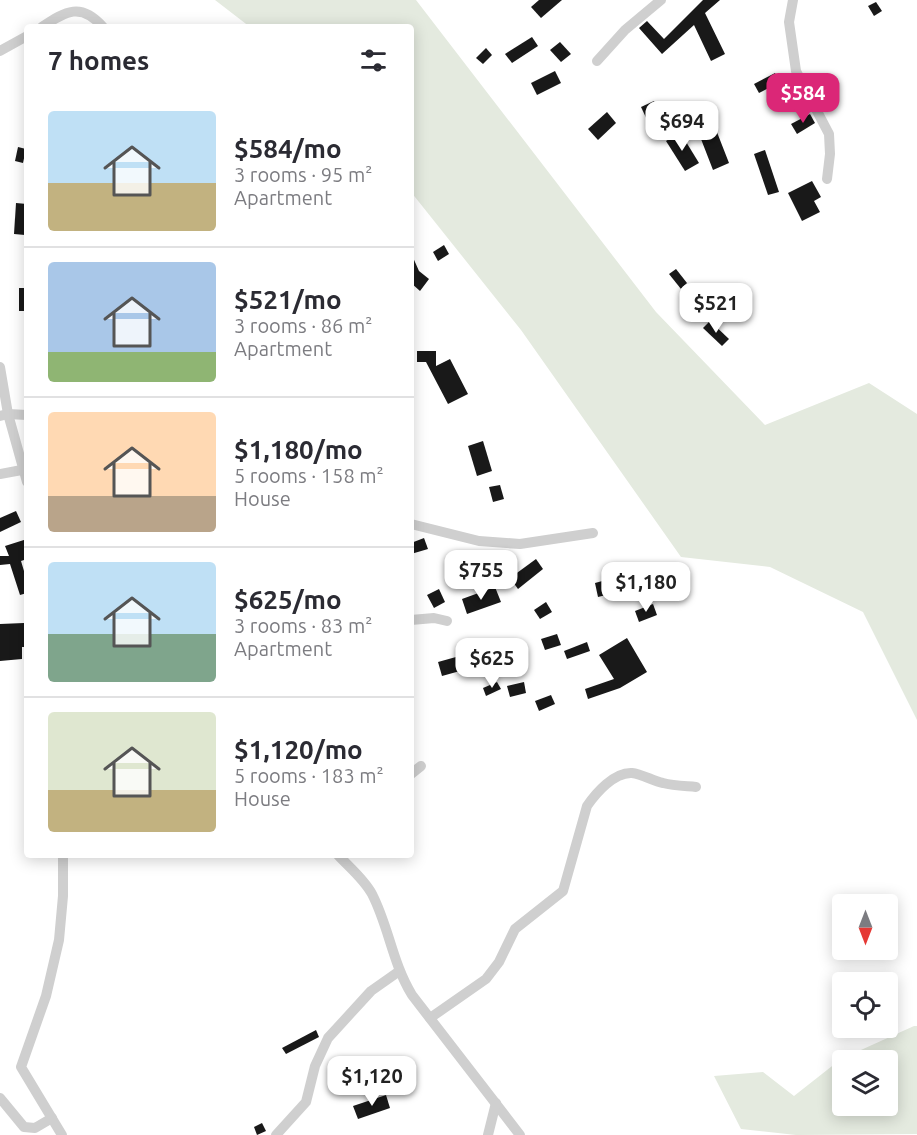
<!DOCTYPE html>
<meta charset="utf-8">
<style>
:root{--surface:#fff;--page:#f7f7f7;--text:#2b2b33;--muted:#7c7c81;--line:#e1e1e2;--accent:#db2777}
body{margin:0;font-family:Ubuntu,sans-serif;background:var(--page);color:var(--text);height:100vh;display:flex;flex-direction:column;font-size:22px;white-space:nowrap}
*{box-sizing:border-box;margin:0}
p{font-size:20px;color:var(--muted)}
.icon{flex:none;width:33px;height:33px;fill:none;stroke:currentColor;stroke-width:2;stroke-linecap:round;stroke-linejoin:round}
.map{position:relative;flex:1;overflow:hidden}
.side{position:absolute;left:24px;top:24px;width:390px;height:834px;display:flex;flex-direction:column;background:var(--surface);border-radius:6px;box-shadow:0 3px 15px #0003}
.side>*{flex:none}
.needle{width:39px;rotate:180deg}
.buttons{position:absolute;left:832px;top:894px;display:grid;gap:12px}
.buttons a{display:grid;place-items:center;width:66px;height:66px;border-radius:6px;background:var(--surface);box-shadow:0 3px 15px #0003;font-size:30px}
.price{position:absolute;translate:-50% -51px;padding:0 14px;border-radius:12px;background:#fff;color:#222;font-size:20px;line-height:39px;filter:drop-shadow(0 2px 3px #0008)}
.price::after{content:'';position:absolute;left:50%;top:36px;width:18px;height:14px;margin-left:-9px;background:inherit;clip-path:polygon(0 0,100% 0,50% 100%)}
.price.active{background:var(--accent);color:#fff}
ul{padding:0;list-style:none}
li{display:flex;align-items:center;gap:18px;height:150px;padding:0 24px}
li+li{border-top:2px solid var(--line)}
li span{display:grid;place-items:center;flex:none;width:168px;height:120px;border-radius:6px;color:#555}
li>.icon{margin-inline-start:auto}
span .icon{width:72px;height:72px;fill:#fffc;stroke-width:1}
li b{font-size:26px}
h2{display:flex;justify-content:space-between;align-items:center;height:72px;padding:0 24px;font-size:26px}
.map>svg:first-child{display:block}
.green{fill:#e4eadf;fill-rule:evenodd}
.building{fill:#191919}
.lines{fill:none;stroke-linecap:round;stroke-linejoin:round}
.minor{stroke:#cfcfcf;stroke-width:10}
</style>
<div class="map">
<svg width="917" height="1135" viewBox="0 0 917 1135">
<rect width="100%" height="100%" fill="#fff"/>
<!-- green -->
<g class="green">
<path d="M215 0H416L656 312 765 425 869 383 917 414V720L863 612 770 567 681 557 521 330 411 192V27H250Z"/>
<path d="M914 1026H917V1134L796 1135 741 1129 714 1076 763 1072 794 1096 841 1059ZM843 1060H888V1106H843Z"/>
</g>
<!-- building -->
<g class="building">
<path d="M539 0H562L541 18 531 7Z"/>
<path d="M703 0H720L705 13 725 54 711 61 694 25 662 54 639 28 647 21 664 39Z"/>
<path d="M876 2 882 11 874 16 868 6Z"/>
<path d="M532 37 538 46 512 63 505 54Z"/>
<path d="M560 42 571 54 561 62 550 50Z"/>
<path d="M486 48 492 55 483 64 476 58Z"/>
<path d="M555 71 561 83 537 95 531 83Z"/>
<path d="M775 73 780 82 759 93 754 84Z"/>
<path d="M654 101 663 117 649 124 641 107Z"/>
<path d="M693 102H706L707 125 713 122 729 163 713 170 694 121Z"/>
<path d="M607 112 616 123 598 140 588 129Z"/>
<path d="M810 114 815 123 797 134 791 124Z"/>
<path d="M680 132 699 163 685 171 666 141Z"/>
<path d="M18 147 26 149 23 163 15 161Z"/>
<path d="M765 150 779 192 768 195 754 154Z"/>
<path d="M812 181 821 197 814 201 820 212 802 221 788 193Z"/>
<path d="M16 203 27 204 25 235 14 234Z"/>
<path d="M444 245 449 254 438 261 433 252Z"/>
<path d="M411 253 419 271 429 279 420 291 411 283Z"/>
<path d="M676 269 687 283 681 289 669 274Z"/>
<rect x="19" y="288" width="8" height="23"/>
<path d="M710 321 729 339 722 346 703 328Z"/>
<path d="M417 351H436V366L450 359 468 394 448 404 426 362H417Z"/>
<path d="M483 441 492 471 477 476 468 446Z"/>
<path d="M500 485 504 499 493 502 489 487Z"/>
<path d="M16 511 21 522 0 532V518Z"/>
<path d="M424 538 428 549 411 554V543Z"/>
<path d="M27 539V559L21 561 27 581V593L20 595 10 564 0 565V556H9L5 546Z"/>
<path d="M536 559 543 569 518 589 510 578Z"/>
<path d="M606 580 610 594 598 597 595 583Z"/>
<path d="M495 587 501 602 467 614 462 599Z"/>
<path d="M439 589 445 602 434 608 427 595Z"/>
<path d="M546 602 552 612 540 619 534 610Z"/>
<path d="M653 604 657 615 639 622 635 611Z"/>
<path d="M24 623 25 647H22V659L0 661V624Z"/>
<path d="M557 634 561 645 545 650 541 639Z"/>
<path d="M627 638 647 672 620 688 588 699 585 689 614 679 599 655Z"/>
<path d="M587 642 590 651 567 659 564 651Z"/>
<path d="M456 657 460 671 442 676 438 662Z"/>
<path d="M497 682 501 689 486 696 483 688Z"/>
<path d="M524 682 526 693 510 697 507 686Z"/>
<path d="M551 695 555 704 539 711 535 701Z"/>
<path d="M316 1030 319 1037 286 1054 282 1048Z"/>
<path d="M386 1095 390 1108 358 1119 353 1106Z"/>
<path d="M262 1123 266 1131 257 1135 254 1127Z"/>
</g>
<g class="lines">
<!-- minor -->
<g class="minor">
<path d="M793 0 789 22 796 71 829 134 830 154 827 179"/>
<path d="M42 27C66 11 81 2 103 27"/>
<path d="M0 51 27 36"/>
<path d="M597 61 625 30 661 0"/>
<path d="M0 367 8 414 27 482"/>
<path d="M0 416 8 414 27 415"/>
<path d="M0 474 27 469"/>
<path d="M411 524 479 541 520 544 593 533"/>
<path d="M411 620 434 618 447 621"/>
<path d="M411 774 421 766"/>
<path d="M338 855C349 867 364 879 372 894 389 927 392 962 412 995L520 1135"/>
<path d="M430 1018 486 979 499 962 515 929 563 891 587 806C596 793 614 772 632 773 642 774 653 781 663 783 674 786 686 786 696 787"/>
<path d="M0 1098 24 1127 35 1128 52 1118"/>
<path d="M62 1135 21 1067 46 996 59 940 63 896V855"/>
<path d="M276 1135 306 1102 315 1066 328 1038 371 991 398 972"/>
<path d="M488 1135 496 1103"/>
</g>
</g>
</svg>
<div class="buttons">
<a><svg class="needle" viewBox="-14 -14 28 28"><path d="M0-13l5 13h-10z" fill="#e53935"/><path d="M0 13l5-13h-10z" fill="#7c7c81"/></svg></a>
<a><svg class="icon" aria-label="locate" viewBox="0 0 24 24"><circle cx="12" cy="12" r="6"/><path d="M12 2v4M12 18v4M2 12h4M18 12h4"/></svg></a>
<a><svg class="icon" aria-label="layers" viewBox="0 0 24 24"><path d="M12 4l9 5-9 5-9-5zM3 14l9 5 9-5"/></svg></a>
</div>
<b class="price active" style="left:803px;top:124px">$584</b>
<b class="price" style="left:682px;top:152px">$694</b>
<b class="price" style="left:716px;top:334px">$521</b>
<b class="price" style="left:481px;top:601px">$755</b>
<b class="price" style="left:646px;top:613px">$1,180</b>
<b class="price" style="left:492px;top:689px">$625</b>
<b class="price" style="left:372px;top:1107px">$1,120</b>
<section class="side">
<h2>7 homes<svg class="icon" aria-label="filters" viewBox="0 0 24 24"><path d="M4 7h16M4 17h16"/><circle cx="9" cy="7" r="2"/><circle cx="15" cy="17" r="2"/></svg></h2>
<ul>
<li><span style="background:linear-gradient(#bfe0f5 60%,#c2b280 0)"><svg class="icon" aria-label="home" viewBox="0 0 24 24"><path d="M3 11l9-7 9 7M6 9v11h12V9"/></svg></span><div><b>$584/mo</b><p>3 rooms · 95 m²</p><p>Apartment</p></div></li>
<li><span style="background:linear-gradient(#a9c7e8 75%,#8fb573 0)"><svg class="icon" aria-label="home" viewBox="0 0 24 24"><path d="M3 11l9-7 9 7M6 9v11h12V9"/></svg></span><div><b>$521/mo</b><p>3 rooms · 86 m²</p><p>Apartment</p></div></li>
<li><span style="background:linear-gradient(#ffd9b3 70%,#b9a48a 0)"><svg class="icon" aria-label="home" viewBox="0 0 24 24"><path d="M3 11l9-7 9 7M6 9v11h12V9"/></svg></span><div><b>$1,180/mo</b><p>5 rooms · 158 m²</p><p>House</p></div></li>
<li><span style="background:linear-gradient(#bfe0f5 60%,#7fa58c 0)"><svg class="icon" aria-label="home" viewBox="0 0 24 24"><path d="M3 11l9-7 9 7M6 9v11h12V9"/></svg></span><div><b>$625/mo</b><p>3 rooms · 83 m²</p><p>Apartment</p></div></li>
<li><span style="background:linear-gradient(#dfe7d0 65%,#c2b280 0)"><svg class="icon" aria-label="home" viewBox="0 0 24 24"><path d="M3 11l9-7 9 7M6 9v11h12V9"/></svg></span><div><b>$1,120/mo</b><p>5 rooms · 183 m²</p><p>House</p></div></li>
</ul>
</section>
</div>
